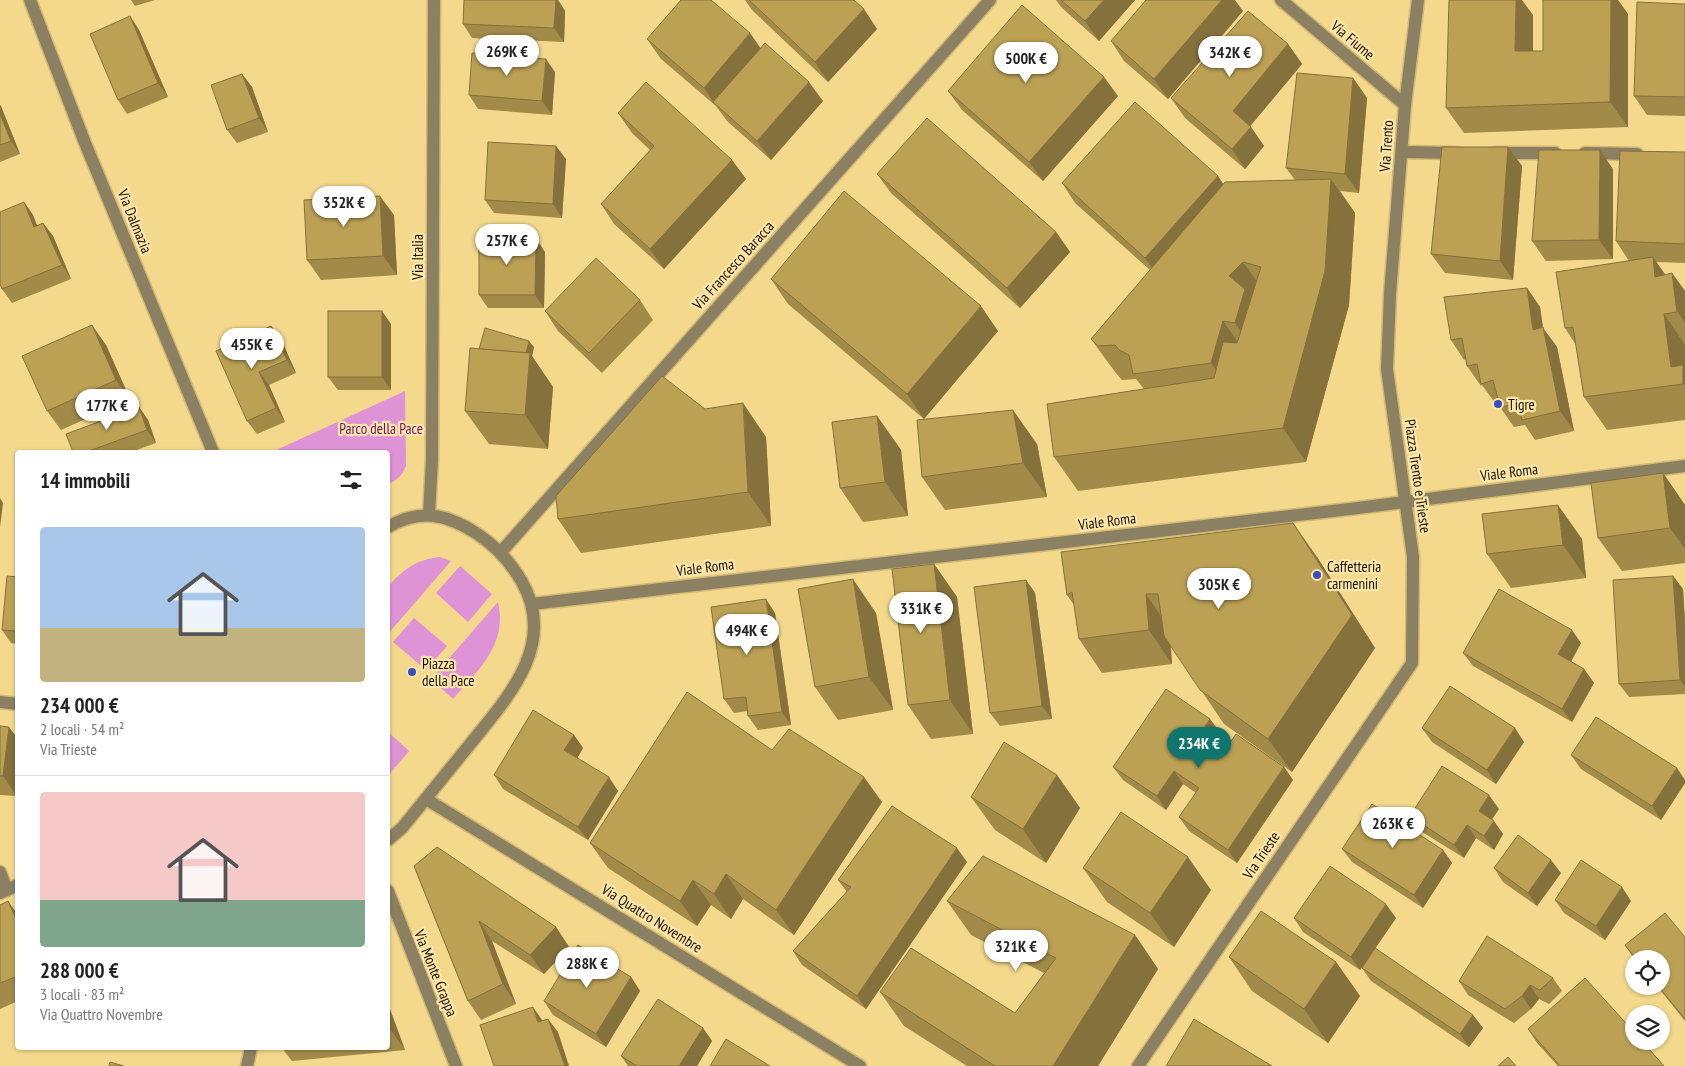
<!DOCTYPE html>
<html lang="it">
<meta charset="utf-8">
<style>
:root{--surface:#fff;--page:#f6f6f6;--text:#222;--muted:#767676;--line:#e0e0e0;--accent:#0f766e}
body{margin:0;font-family:"PT Sans Narrow",sans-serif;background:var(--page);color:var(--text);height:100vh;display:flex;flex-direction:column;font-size:19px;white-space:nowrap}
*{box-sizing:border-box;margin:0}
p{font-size:16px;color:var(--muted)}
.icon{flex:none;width:28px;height:28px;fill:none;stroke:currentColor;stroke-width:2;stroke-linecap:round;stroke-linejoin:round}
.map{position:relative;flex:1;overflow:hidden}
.panel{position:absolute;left:15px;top:450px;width:375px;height:600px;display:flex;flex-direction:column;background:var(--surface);border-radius:5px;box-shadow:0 1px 4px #0004}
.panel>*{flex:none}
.buttons{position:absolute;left:1625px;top:950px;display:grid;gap:10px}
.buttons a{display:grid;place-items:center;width:45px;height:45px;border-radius:50%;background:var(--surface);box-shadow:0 1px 4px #0004;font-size:25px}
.price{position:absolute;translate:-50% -42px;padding:0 11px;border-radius:18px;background:#fff;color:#222;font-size:16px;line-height:32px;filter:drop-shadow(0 1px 2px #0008)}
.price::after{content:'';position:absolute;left:50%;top:30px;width:15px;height:11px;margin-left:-8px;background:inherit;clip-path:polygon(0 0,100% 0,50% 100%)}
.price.on{background:var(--accent);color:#fff}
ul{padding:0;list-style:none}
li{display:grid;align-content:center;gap:10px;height:265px;padding:0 25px}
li+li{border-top:1px solid var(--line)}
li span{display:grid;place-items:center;height:155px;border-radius:5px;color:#555}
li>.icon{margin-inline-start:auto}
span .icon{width:90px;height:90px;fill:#fffc;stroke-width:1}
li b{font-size:21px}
h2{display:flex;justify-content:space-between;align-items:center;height:60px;padding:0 25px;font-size:21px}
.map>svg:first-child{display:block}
.park{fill:#df93d7}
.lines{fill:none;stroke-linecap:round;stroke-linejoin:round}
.minor-casing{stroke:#d1b875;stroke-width:15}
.minor{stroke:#8b8062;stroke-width:12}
.wall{fill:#a28a49}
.shaded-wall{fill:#84713c}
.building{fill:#bca155;stroke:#84713c}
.poi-dot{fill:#394dbf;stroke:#fce6aa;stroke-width:2}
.labels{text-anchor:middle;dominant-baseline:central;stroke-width:4.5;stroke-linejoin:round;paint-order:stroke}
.street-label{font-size:15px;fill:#191100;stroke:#fce6aa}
.poi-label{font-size:15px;fill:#191100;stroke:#fce6aa;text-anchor:start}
.park-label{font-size:15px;fill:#6d1567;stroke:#fce6aa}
</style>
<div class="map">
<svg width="1685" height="1066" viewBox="0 0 1685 1066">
<rect width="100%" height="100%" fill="#f4d88b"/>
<!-- park -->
<g class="park">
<path d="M405 391 406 466C402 476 397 480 388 484V452H272Z"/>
<path d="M440 557 451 561 388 634V587C402 570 417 559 440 557Z"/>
<path d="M460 566 492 594 468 622 436 593Z"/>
<path d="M498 602C508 645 478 670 453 699L431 679Z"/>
<path d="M414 618 447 646 426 670 393 642Z"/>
<path d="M388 732 409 751 388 776Z"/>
</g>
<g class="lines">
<!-- minor casing -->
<g class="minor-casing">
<g id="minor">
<path d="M30 0 85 143 213 452"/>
<path d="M1281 0 1405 105"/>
<path d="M1402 152 1457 153"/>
<path d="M1495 153H1555"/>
<path d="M1585 153 1637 154"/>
<path d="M429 515 432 460 434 0"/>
<path d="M388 527C420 508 446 514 476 533 496 546 510 561 522 582 557 644 509 696 471 743 448 771 425 800 402 828L388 840"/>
<path d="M501 552 990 0"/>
<path d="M532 604 1350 509 1685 466"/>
<path d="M0 702 18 704"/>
<path d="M426 799 860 1066"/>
<path d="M0 872 7 890"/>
<path d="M388 891 456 1066"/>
<path d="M0 893 18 885"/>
<path d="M247 1066 251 1048"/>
<path d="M1138 1066 1412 663 1413 557 1387 369 1390 294 1405 105 1418 0"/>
</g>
</g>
<!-- minor -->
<use href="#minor" class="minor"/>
</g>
<!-- wall -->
<g class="wall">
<path d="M131 0H155L135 6Z"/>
<path d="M464 0H558L565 11 564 42 472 38 463 24Z"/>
<path d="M745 0H854L877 29 828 82 752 10Z"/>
<path d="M1056 0H1135L1099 41 1061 7Z"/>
<path d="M1543 0H1618L1628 14V127L1464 133 1446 108 1533 15V51H1543Z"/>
<path d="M1685 4V116L1647 115 1634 96Z"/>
<path d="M1243 11 1168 99 1124 61 1111 41Z"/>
<path d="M130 16 139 30 168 97 127 114 118 100Z"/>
<path d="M647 39 760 48 823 101 771 160 727 121 716 106 661 59Z"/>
<path d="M1288 44 1302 64 1250 126 1264 146 1245 169 1185 118 1171 98Z"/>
<path d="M555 72 552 115 478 109 469 95Z"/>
<path d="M242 74 252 87 268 132 237 143 227 130Z"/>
<path d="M1353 78 1367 98 1359 193 1340 191 1355 213 1349 305 1306 462 1078 491 1054 457 1144 389 1136 379 1122 380 1115 372 1091 339 1150 270 1075 203 1062 183 1218 176 1223 184 1295 180 1286 168Z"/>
<path d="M948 91 1118 96 1043 181 962 110Z"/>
<path d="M0 105 20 154 0 162Z"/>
<path d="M618 113 732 160 746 179 664 269 614 224 601 204 650 150 632 133Z"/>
<path d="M1508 147 1522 166 1513 280 1445 273 1431 254Z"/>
<path d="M1685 152V263L1656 262 1665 275 1672 273 1685 291V420L1607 430 1584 397 1576 345 1565 328 1629 261 1616 241Z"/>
<path d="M566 159 562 218 494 213 485 200Z"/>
<path d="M1613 169V259L1546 261 1532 241Z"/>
<path d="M877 174 1056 232 1070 252 1020 308 891 193Z"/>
<path d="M24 202 33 215 37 226 43 223 53 236 71 279 12 303 2 289Z"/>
<path d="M394 215 397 275 321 280 307 260Z"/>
<path d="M545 252 544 308H488L479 295Z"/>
<path d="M771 279 998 331 924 419 788 304Z"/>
<path d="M1527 288 1540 307 1543 328 1557 347 1574 431 1535 440 1525 425 1514 427 1500 407 1499 402 1495 403 1482 385 1481 386 1467 366 1466 359 1464 360 1451 340Z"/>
<path d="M640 300 653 320 602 373 558 331 545 311Z"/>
<path d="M391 324V390H338L328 377Z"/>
<path d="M271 326 281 339 296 373 269 385 285 422 257 434 247 421Z"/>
<path d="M106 345 130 399 61 430 47 411Z"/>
<path d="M534 347 532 356 553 387 548 449 489 444 465 411 479 349Z"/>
<path d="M139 407 148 420 156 443 131 452H73Z"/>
<path d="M705 409 766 437 771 526 581 553 558 519Z"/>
<path d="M877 416 901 450 908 516 863 522 840 488Z"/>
<path d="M1037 444 1047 497 945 510 922 477Z"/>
<path d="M1663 473 1685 505V563L1622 571 1598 538Z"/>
<path d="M1582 539 1586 578 1511 588 1487 554Z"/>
<path d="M1061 552 1317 557 1375 648 1292 772 1224 724 1171 646 1172 664 1102 673 1079 639 1074 605 1067 595Z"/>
<path d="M934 564 957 597 973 734 931 739 908 705Z"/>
<path d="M1673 576 1683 589 1685 623V694L1629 697 1619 684Z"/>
<path d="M18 577V644L11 643 2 630Z"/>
<path d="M1026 580 1035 593 1052 719 1000 726 990 713Z"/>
<path d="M775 613 791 725 758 730 748 716V711L734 713 724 699Z"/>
<path d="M876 613 893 710 838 720 815 687Z"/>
<path d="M1581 643 1571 662 1584 669 1594 683 1572 722 1473 666 1463 653Z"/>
<path d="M0 726 18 739V788L17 796 0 795Z"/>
<path d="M1422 728 1524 742 1496 784 1432 742Z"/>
<path d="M1220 732 1207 752 1218 760 1284 767 1293 780 1237 863 1189 831 1179 817 1196 793 1183 784 1166 810 1123 780 1113 767Z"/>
<path d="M574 735 583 748 577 758 618 791 588 840 503 789 494 775Z"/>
<path d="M772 750 882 802 794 935 743 899 731 919 711 905 697 926 608 868 590 843Z"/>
<path d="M1571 755 1685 780V783L1661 820 1581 769Z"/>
<path d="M1057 775 1080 808 1046 863 995 830 971 797Z"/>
<path d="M1499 809 1492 819 1503 834 1494 850 1476 838 1464 858 1419 830 1410 816Z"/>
<path d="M1342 849 1443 850 1452 863 1423 908 1352 862Z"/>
<path d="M967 862 866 1009 802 965 793 951 847 892 838 880Z"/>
<path d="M414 866 556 927 569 947 544 974 492 941 516 1004 481 1020 468 1001Z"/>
<path d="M1083 868 1211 890 1174 947 1107 902Z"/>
<path d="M1494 868 1561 873 1537 906 1503 882Z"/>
<path d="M1555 900 1631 901 1605 940 1564 913Z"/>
<path d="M947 901 1135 935 1158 969 1098 1066H967L904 1026 880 992 1015 1013 1044 973 971 935Z"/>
<path d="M0 905 18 915V1001L0 1009Z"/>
<path d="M1294 918H1396L1375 949 1473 1015 1483 1028 1469 1047 1371 981 1362 968 1369 958 1360 970 1303 932Z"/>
<path d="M1685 937V1021L1657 986H1661V959H1634L1625 945Z"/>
<path d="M1229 957 1336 962 1360 996 1328 1043 1252 991Z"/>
<path d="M631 977 640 991 606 1047 553 1015 544 1001Z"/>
<path d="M1553 978 1562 991 1549 1004 1539 999 1531 1009 1514 1023 1468 995 1459 981Z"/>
<path d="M388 1004 405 1050 292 1061 282 1048H388Z"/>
<path d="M703 1028 712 1041 697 1066H628L621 1056Z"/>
<path d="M1528 1029 1664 1066H1558L1537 1043Z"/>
</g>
<!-- shaded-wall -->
<g class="shaded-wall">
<path d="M556 0H558L565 11 564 42 554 28Z"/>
<path d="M1104 0H1135L1099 41 1085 21Z"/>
<path d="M1222 0H1235L1243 11 1168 99 1154 79Z"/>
<path d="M1516 0H1522L1533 15V76L1515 51Z"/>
<path d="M1611 0H1618L1628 14V127L1610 102Z"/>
<path d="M864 9 877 29 828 82 815 62Z"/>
<path d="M130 16 139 30 168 97 158 83Z"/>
<path d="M750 33 764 53 714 103 704 88Z"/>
<path d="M1288 44 1302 64 1247 130 1233 111Z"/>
<path d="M546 59 555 72 552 115 542 101Z"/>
<path d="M242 74 252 87 268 132 259 118Z"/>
<path d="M1104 77 1118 96 1043 181 1029 162Z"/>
<path d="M1353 78 1367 98 1359 193 1345 174Z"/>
<path d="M809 82 823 101 771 160 757 141Z"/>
<path d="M0 105 1 106 20 154 11 141 0 114Z"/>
<path d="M1251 127 1264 146 1245 169 1232 149Z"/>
<path d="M556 146 566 159 562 218 553 204Z"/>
<path d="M1508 147 1522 166 1513 280 1500 261Z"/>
<path d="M1600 150 1613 169V259L1599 240Z"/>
<path d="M732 160 746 179 664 269 650 249Z"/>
<path d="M1218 176 1231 196 1159 277 1145 258Z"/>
<path d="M1331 179 1355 213 1349 305 1306 462 1283 428Z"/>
<path d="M380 196 394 215 397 275 383 256Z"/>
<path d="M24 202 33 215 43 241 34 227Z"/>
<path d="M43 223 53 236 71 279 62 265Z"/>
<path d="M1056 232 1070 252 1020 308 1007 288Z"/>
<path d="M536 238 545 252 544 308 535 295Z"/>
<path d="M1653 257 1674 287 1672 273 1685 291V323L1655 277Z"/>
<path d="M1243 262 1267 295 1259 357 1235 323 1229 276Z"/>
<path d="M1527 288 1540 307 1543 328 1557 347 1574 431 1560 411 1533 330Z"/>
<path d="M981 306 998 331 924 419 907 394Z"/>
<path d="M382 311 391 324V390L382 377Z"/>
<path d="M1664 314 1685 345V386L1671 367Z"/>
<path d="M1223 321 1247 355 1235 397 1211 363Z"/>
<path d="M92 325 106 345 130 399 116 380Z"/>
<path d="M271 326 281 339 296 373 287 360Z"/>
<path d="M529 341 534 347 532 356 553 387 548 449 525 415 524 362Z"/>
<path d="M259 372 269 385 285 422 276 408Z"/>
<path d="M743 403 766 437 771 526 748 492Z"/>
<path d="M139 407 148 420 156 443 147 430Z"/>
<path d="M1013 410 1037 444 1047 497 1023 463Z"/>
<path d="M877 416 901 450 908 516 885 482Z"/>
<path d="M1663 473 1685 505V549L1670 528Z"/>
<path d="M0 498 3 503 0 527Z"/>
<path d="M1558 505 1582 539 1586 578 1563 545Z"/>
<path d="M1293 523 1317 557 1375 648 1292 772 1268 739Z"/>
<path d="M934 564 957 597 973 734 950 700Z"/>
<path d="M1673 576 1683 589 1685 623V687L1680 680Z"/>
<path d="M853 579 876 613 893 710 869 677Z"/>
<path d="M1026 580 1035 593 1052 719 1042 706Z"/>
<path d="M1146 594 1169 628 1172 664 1149 630Z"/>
<path d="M766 599 775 613 791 725 782 712Z"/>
<path d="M1572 630 1581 643 1567 668 1558 654Z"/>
<path d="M1584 669 1594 683 1572 722 1562 709Z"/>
<path d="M1210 719 1220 732 1203 757 1194 743Z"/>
<path d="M9 727 18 739V788L17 796 3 776Z"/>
<path d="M1515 728 1524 742 1496 784 1487 770Z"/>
<path d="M574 735 583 748 574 764 564 750Z"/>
<path d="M1284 767 1293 780 1237 863 1228 850Z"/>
<path d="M1677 768 1685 780V783L1661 820 1652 806Z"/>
<path d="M1174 771 1183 784 1166 810 1157 796Z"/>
<path d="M1057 775 1080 808 1046 863 1023 829Z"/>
<path d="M609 777 618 791 588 840 578 827Z"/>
<path d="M864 777 882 802 794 935 776 910Z"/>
<path d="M1489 795 1499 809 1488 825 1479 811Z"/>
<path d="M1494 821 1503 834 1494 850 1484 836Z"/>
<path d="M1467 825 1476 838 1464 858 1454 845Z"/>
<path d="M957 848 967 862 866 1009 857 996Z"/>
<path d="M1443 850 1452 863 1423 908 1414 895Z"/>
<path d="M1188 857 1211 890 1174 947 1150 913Z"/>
<path d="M1551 860 1561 873 1537 906 1528 893Z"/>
<path d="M726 874 743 899 731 919 714 894Z"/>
<path d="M693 880 711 905 697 926 680 901Z"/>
<path d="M1622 887 1631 901 1605 940 1596 926Z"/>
<path d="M8 901 18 915V923Z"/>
<path d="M1386 904 1396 918 1360 970 1351 957Z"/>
<path d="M479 921 492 941 516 1004 503 984Z"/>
<path d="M556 927 569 947 544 974 530 955Z"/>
<path d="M1135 935 1158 969 1098 1066H1053Z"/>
<path d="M1336 962 1360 996 1328 1043 1304 1009Z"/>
<path d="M631 977 640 991 606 1047 596 1034Z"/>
<path d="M1530 985 1539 999 1531 1009 1522 996Z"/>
<path d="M388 1004 405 1050 388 1026Z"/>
<path d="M533 1007 542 1020 547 1036 538 1022Z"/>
<path d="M1473 1015 1483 1028 1469 1047 1460 1034Z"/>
<path d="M548 1019 558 1032 569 1066H565Z"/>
<path d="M703 1028 712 1041 697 1066H679Z"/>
</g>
<!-- building -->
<g class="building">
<path d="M464 0H556L554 28 463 24Z"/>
<path d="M681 0H711L750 33 704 88 647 39Z"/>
<path d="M749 0H854L864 9 815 62Z"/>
<path d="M1061 0H1104L1085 21Z"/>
<path d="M1146 0H1222L1154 79 1111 41Z"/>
<path d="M1449 0H1516L1515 51H1543V0H1611L1610 102 1446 108Z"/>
<path d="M1637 2 1685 4V97L1634 96Z"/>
<path d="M1022 5 1104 77 1029 162 948 91Z"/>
<path d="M1248 11 1288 44 1233 111 1251 127 1232 149 1171 98Z"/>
<path d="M130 16 158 83 118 100 90 34Z"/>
<path d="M765 43 809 82 757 141 713 102Z"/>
<path d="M472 53 546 59 542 101 469 95Z"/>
<path d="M1297 73 1353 78 1345 174 1286 168Z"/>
<path d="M242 74 259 118 227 130 211 85Z"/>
<path d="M646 82 732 160 650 249 601 204 654 146 618 113Z"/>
<path d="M1135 102 1218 176 1145 258 1062 183Z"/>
<path d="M0 114 11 141 0 145Z"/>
<path d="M927 118 1056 232 1007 288 877 174Z"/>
<path d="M488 142 556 146 553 204 485 200Z"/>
<path d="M1442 147H1508L1500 261 1431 254Z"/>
<path d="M1539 150H1600L1599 240 1532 241Z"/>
<path d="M1620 151 1685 152V244L1616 241Z"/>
<path d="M1331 179 1325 271 1283 428 1054 457 1047 404 1214 378 1223 342 1237 343 1261 267 1243 262 1229 276 1245 289 1235 323 1223 321 1211 363 1133 374 1129 355 1119 350 1115 345 1098 346 1091 339 1225 182Z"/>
<path d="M844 191 981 306 907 394 771 279Z"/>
<path d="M380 196 383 256 307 260 304 200Z"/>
<path d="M24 202 34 227 43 223 62 265 2 289 0 284V212Z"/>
<path d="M479 237 536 238 535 295H479Z"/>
<path d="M1653 257 1655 277 1672 273 1677 312 1664 314 1671 367 1683 365V384L1584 397 1573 327 1565 328 1556 272Z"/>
<path d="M596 258 640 300 589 353 545 311Z"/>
<path d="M1527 288 1533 330 1543 327 1560 411 1522 420 1517 404 1500 407 1493 380 1481 384 1477 364 1467 366 1462 338 1451 340 1444 297Z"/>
<rect x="328" y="311" width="54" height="66"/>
<path d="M92 325 116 380 47 411 22 356Z"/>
<path d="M271 326 287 360 259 372 276 408 247 421 216 351Z"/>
<path d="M485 328 529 341 526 353 479 349Z"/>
<path d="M470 348 530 353 525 415 465 411Z"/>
<path d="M662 376 705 409 743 403 748 492 558 519 556 496Z"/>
<path d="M139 407 147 430 86 452H73L66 434Z"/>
<path d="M1013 410 1023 463 922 477 917 420Z"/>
<path d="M877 416 885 482 840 488 832 422Z"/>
<path d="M1663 473 1670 528 1598 538 1591 483Z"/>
<path d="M1558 505 1563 545 1487 554 1482 514Z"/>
<path d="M1293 523 1352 615 1268 739 1200 690 1164 636 1158 594H1146L1149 630 1079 639 1072 592 1067 595 1061 552Z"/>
<path d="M934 564 950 700 908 705 892 569Z"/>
<path d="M7 576 18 577V631L2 630Z"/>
<path d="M1673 576 1680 680 1619 684 1613 580Z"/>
<path d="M853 579 869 677 815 687 798 589Z"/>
<path d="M1026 580 1042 706 990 713 974 587Z"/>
<path d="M1499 589 1572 630 1558 654 1584 669 1562 709 1463 653Z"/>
<path d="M766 599 782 712 748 716 746 697 724 699 711 607Z"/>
<path d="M1450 686 1515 728 1487 770 1422 728Z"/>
<path d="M1166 689 1210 719 1194 743 1218 760 1236 734 1284 767 1228 850 1179 817 1199 788 1174 771 1157 796 1113 767Z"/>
<path d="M687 692 772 750 789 729 864 777 776 910 726 874 714 894 693 880 680 901 590 843Z"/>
<path d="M533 710 574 735 564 750 609 777 578 827 494 775Z"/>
<path d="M1596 717 1677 768 1652 806 1571 755Z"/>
<path d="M0 726 9 727 3 776H0Z"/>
<path d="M1004 742 1057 775 1023 829 971 797Z"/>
<path d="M1442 766 1489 795 1479 811 1494 821 1484 836 1467 825 1454 845 1410 816Z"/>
<path d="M1372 804 1443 850 1414 895 1342 849Z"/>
<path d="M892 806 957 848 857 996 793 951 851 887 838 880Z"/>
<path d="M1121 812 1188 857 1150 913 1083 868Z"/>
<path d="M1518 835 1551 860 1528 893 1494 868Z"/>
<path d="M437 847 556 927 530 955 479 921 503 984 468 1001 414 866Z"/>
<path d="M983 856 1135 935 1053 1066H995L880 992 911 948 1015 1013 1056 958 947 901Z"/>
<path d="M1581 860 1622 887 1596 926 1555 900Z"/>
<path d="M1330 866 1386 904 1351 957 1294 918Z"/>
<path d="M8 901 18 923V976L0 983V905Z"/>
<path d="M1261 911 1336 962 1304 1009 1229 957Z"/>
<path d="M1665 913 1685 937V1019L1658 986H1661V959H1636L1625 945Z"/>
<path d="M1487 936 1553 978 1540 990 1530 985 1522 996 1505 1009 1459 981Z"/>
<path d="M578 945 631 977 596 1034 544 1001Z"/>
<path d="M1375 948 1473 1015 1460 1034 1362 968Z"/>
<path d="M1585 978 1634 1032V1041H1642L1664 1066H1560L1528 1029Z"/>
<path d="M658 999 703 1028 679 1066H637L621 1056Z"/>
<path d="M533 1007 538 1022 548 1019 565 1066H494L480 1025Z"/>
<path d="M1194 1019 1272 1066H1166Z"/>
<path d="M726 1039 770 1066H710Z"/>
<path d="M1508 1057 1516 1066H1498Z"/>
<path d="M110 1062 124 1066H109Z"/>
</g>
<!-- markers -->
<g class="poi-dot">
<circle cx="1498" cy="404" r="5"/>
<circle cx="1317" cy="575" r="5"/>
<circle cx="412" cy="672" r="5"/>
</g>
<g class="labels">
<!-- street labels -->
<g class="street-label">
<text transform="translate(1353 40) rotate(40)">Via Fiume</text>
<text transform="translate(1386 146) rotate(-86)">Via Trento</text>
<text transform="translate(135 221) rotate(68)">Via Dalmazia</text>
<text transform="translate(417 257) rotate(-90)">Via Italia</text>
<text transform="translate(733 265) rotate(-48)">Via Francesco Baracca</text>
<text transform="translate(1509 472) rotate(-7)">Viale Roma</text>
<text transform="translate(1418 476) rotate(82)">Piazza Trento e Trieste</text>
<text transform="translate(1107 521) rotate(-7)">Viale Roma</text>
<text transform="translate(705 567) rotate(-7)">Viale Roma</text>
<text transform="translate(1261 855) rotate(-56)">Via Trieste</text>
<text transform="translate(652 918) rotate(32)">Via Quattro Novembre</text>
<text transform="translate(436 973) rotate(68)">Via Monte Grappa</text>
</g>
<!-- poi labels -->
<g class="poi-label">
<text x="1508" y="404">Tigre</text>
<text x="1327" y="566">Caffetteria<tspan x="1327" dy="17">carmenini</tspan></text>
<text x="422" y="663">Piazza<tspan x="422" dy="17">della Pace</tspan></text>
</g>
<!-- park labels -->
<g class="park-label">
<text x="381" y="428">Parco della Pace</text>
</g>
</g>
</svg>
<div class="buttons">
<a><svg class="icon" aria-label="locate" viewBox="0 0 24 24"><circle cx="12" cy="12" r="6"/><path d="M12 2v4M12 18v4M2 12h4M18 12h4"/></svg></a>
<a><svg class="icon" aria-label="layers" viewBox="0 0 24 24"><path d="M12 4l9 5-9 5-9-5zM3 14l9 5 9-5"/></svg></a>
</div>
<b class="price" style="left:507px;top:77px">269K €</b>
<b class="price" style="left:1230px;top:78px">342K €</b>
<b class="price" style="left:1026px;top:84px">500K €</b>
<b class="price" style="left:344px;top:228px">352K €</b>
<b class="price" style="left:507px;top:266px">257K €</b>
<b class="price" style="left:252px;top:370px">455K €</b>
<b class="price" style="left:107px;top:431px">177K €</b>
<b class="price" style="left:1219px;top:610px">305K €</b>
<b class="price" style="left:921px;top:634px">331K €</b>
<b class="price" style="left:747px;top:656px">494K €</b>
<b class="price on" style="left:1199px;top:769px">234K €</b>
<b class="price" style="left:1393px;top:849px">263K €</b>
<b class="price" style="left:1016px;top:972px">321K €</b>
<b class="price" style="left:587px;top:989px">288K €</b>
<section class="panel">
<h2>14 immobili<svg class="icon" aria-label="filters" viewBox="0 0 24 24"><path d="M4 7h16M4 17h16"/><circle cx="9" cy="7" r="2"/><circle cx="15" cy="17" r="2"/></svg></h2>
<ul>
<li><span style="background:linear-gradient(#a9c7e8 65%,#c2b280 0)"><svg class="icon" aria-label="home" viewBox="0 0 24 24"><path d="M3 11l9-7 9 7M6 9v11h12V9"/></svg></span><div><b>234 000 €</b><p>2 locali · 54 m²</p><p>Via Trieste</p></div></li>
<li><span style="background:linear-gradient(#f6c9c9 70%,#7fa58c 0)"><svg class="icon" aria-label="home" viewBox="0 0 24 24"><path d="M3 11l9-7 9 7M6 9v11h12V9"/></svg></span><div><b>288 000 €</b><p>3 locali · 83 m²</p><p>Via Quattro Novembre</p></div></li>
</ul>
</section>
</div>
